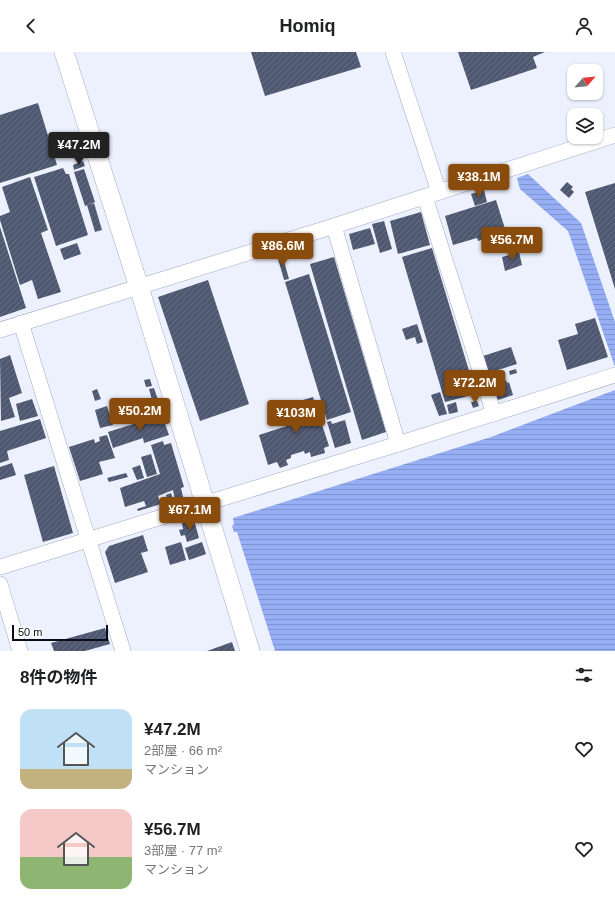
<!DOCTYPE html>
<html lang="ja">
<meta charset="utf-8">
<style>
:root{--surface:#fff;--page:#f2f2f2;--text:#202124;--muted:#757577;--accent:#894c0c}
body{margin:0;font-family:Arial,"Noto Sans JP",sans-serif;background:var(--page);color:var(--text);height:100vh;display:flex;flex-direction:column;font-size:15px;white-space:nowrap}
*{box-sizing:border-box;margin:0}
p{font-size:13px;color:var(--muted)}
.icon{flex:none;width:22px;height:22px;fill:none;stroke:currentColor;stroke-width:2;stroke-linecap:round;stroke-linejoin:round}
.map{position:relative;height:599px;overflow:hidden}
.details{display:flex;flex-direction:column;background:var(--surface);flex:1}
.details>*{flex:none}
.needle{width:26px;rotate:63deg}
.tools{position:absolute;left:567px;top:12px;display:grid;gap:8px}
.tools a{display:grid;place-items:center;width:36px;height:36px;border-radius:8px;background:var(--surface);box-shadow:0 1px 3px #0004;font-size:20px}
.scale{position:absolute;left:12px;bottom:10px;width:96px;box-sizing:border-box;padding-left:4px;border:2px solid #0a0d17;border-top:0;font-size:11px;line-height:14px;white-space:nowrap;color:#0a0d17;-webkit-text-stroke:3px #fff;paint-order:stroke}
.price{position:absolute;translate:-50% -34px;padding:0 9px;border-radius:4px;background:var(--accent);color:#fff;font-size:13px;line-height:26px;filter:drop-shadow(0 1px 2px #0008)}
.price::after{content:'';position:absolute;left:50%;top:24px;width:12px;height:9px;margin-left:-6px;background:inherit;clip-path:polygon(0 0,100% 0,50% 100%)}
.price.selected{background:#222;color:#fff}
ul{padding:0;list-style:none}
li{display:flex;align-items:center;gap:12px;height:100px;padding:0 20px}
li span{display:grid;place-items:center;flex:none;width:112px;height:80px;border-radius:12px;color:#555}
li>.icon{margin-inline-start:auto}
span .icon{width:48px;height:48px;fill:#fffc;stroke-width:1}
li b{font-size:17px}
h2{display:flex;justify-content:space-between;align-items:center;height:48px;padding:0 20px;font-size:17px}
header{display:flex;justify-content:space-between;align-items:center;height:52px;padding:0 20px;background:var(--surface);font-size:18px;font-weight:800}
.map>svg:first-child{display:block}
.water{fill:url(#water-rules)}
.building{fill:url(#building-hatch)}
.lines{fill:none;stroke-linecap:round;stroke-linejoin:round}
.minor-casing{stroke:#a1abc7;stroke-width:16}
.tertiary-casing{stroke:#a1abc7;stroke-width:20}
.minor{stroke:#fff;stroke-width:15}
.tertiary{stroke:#fff;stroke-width:19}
</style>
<header><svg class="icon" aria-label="back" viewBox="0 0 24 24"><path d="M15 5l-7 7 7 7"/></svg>Homiq<svg class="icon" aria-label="person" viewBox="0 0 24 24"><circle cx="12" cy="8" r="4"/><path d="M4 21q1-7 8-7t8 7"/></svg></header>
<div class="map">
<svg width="615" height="599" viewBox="0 0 615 599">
<defs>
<pattern id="water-rules" width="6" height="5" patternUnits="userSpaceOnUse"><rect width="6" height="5" fill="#96aef3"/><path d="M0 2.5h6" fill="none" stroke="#8094d0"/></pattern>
<pattern id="building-hatch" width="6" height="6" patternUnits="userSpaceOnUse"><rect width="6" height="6" fill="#4f5871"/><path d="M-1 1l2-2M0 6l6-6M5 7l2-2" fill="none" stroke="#697083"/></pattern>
</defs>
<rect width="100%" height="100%" fill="#edf1fd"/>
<!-- water -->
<g class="water">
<path d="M528 122 581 171 615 270V315L568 179 520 137 517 126Z"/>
<path d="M615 338V599H275L237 480H234L232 474 234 472 233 466 491 385Z"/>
</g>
<!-- building -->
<g class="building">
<path d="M251 0H356L361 15 265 44Z"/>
<path d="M458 0H545L533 5 537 16 471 38Z"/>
<path d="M38 51 57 113 0 131V63Z"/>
<path d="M83 109 85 114 74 118 73 113Z"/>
<path d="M63 116 66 122H69L88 183 56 194 34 125Z"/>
<path d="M84 117 95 150 85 154 74 120Z"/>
<path d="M30 125 48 178 41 181 61 240 38 247 32 228 20 233 0 168V164L10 160 2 135Z"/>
<path d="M567 130 573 135 571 137 574 140 569 146 560 138Z"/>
<path d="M615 131V237L585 140Z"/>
<path d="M484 138 487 150 475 154 471 142Z"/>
<path d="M496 148 506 180 478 189 477 186 453 193 445 164Z"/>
<path d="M94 151 102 178 95 180 87 153Z"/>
<path d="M421 160 430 193 398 202 390 169Z"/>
<path d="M384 169 392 197 380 201 372 172Z"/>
<path d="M0 175 26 256 0 265Z"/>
<path d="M370 176 375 192 353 198 349 182Z"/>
<path d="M77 191 81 202 64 208 60 197Z"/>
<path d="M432 196 476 342 445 350 402 205Z"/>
<path d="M519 200 522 213 505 219 502 205Z"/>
<path d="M282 202 289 227 284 228 277 203Z"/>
<path d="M334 205 386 380 362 388 310 212Z"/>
<path d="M309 222 351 360 327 368 285 230Z"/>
<path d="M208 228 249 352 200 369 158 245Z"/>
<path d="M595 266 608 305 567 318 558 288 578 282 575 272Z"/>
<path d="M417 272 423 290 417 292 415 285 406 288 402 277Z"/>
<path d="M511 295 517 312 488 321 483 304Z"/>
<path d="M10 303 22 341 9 346 15 365 1 369 0 307Z"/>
<path d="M516 317 517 321 510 323 509 319Z"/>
<path d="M150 327 152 334 146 335 144 328Z"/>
<path d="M506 328 507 331 509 330 513 343 495 349 490 332 494 330 495 333 499 332 498 331Z"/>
<path d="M154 336 161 357 155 359 149 337Z"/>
<path d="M97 337 101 347 95 349 92 339Z"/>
<path d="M440 340 447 362 439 364 431 343Z"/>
<path d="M313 345 329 394 324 396 325 401 311 405 310 400 305 402 304 399 291 403V406L286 408 288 413 280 416 277 410 268 413 259 383 296 371 294 367 288 369 283 354Z"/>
<path d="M32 347 38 364 20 369 16 352Z"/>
<path d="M477 349 479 354 473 356 471 350Z"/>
<path d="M456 350 458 360 449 362 447 353Z"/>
<path d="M107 354 113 373 100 376 95 358Z"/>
<path d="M162 363 169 383 144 391 143 386 113 396 108 380Z"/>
<path d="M40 367 46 386 7 399 9 408 0 411V379Z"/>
<path d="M345 368 351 391 335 396 327 370 331 369 332 372Z"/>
<path d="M107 383 115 406 99 410 103 422 80 429 69 395 94 387 95 391 100 389 99 385Z"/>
<path d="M163 389 164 393 171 391 184 435 181 436 183 445 175 448 173 438 158 444 161 452 138 459 137 457 146 454 144 449 125 455 120 436 160 422 151 393Z"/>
<path d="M151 402 157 422 147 425 141 405Z"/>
<path d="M12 411 16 423 0 428V415Z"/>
<path d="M140 413 144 426 137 428 132 416Z"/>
<path d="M54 414 73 481 43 490 24 423Z"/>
<path d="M126 421 128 425 109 430 107 426Z"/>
<path d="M171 441 174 451 168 453 166 443Z"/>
<path d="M194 468 199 486 187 490 185 483 181 484 179 478 183 477 182 471Z"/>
<path d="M143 483 148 499 141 501 148 520 115 531 105 500 109 494Z"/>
<path d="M181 490 186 508 170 513 165 495Z"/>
<path d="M202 490 206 502 189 508 185 496Z"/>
<path d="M105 576 110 592 85 599H54L51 591Z"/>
<path d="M232 590 235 599H207Z"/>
</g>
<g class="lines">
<!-- minor casing -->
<g class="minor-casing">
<g id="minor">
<path d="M393 0 439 140"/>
<path d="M425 145 494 362"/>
<path d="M334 174 398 392"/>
<path d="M21 271 123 599"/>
<path d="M0 278 334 174 615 83"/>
<path d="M0 515 398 392 615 323"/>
<path d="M0 532 20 599"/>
</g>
</g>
<!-- tertiary casing -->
<g class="tertiary-casing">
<path id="tertiary" d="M64 0 139 235 250 599"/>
</g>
<!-- minor -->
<use href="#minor" class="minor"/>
<!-- tertiary -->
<use href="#tertiary" class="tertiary"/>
</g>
</svg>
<div class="tools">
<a><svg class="needle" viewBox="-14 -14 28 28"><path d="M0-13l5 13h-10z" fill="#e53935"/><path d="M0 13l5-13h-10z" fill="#757577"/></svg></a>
<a><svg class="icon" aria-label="layers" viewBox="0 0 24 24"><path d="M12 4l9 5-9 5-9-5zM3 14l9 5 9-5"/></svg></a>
</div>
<div class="scale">50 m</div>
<b class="price selected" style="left:79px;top:114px">¥47.2M</b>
<b class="price" style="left:479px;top:146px">¥38.1M</b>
<b class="price" style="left:512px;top:209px">¥56.7M</b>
<b class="price" style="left:283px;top:215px">¥86.6M</b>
<b class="price" style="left:475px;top:352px">¥72.2M</b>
<b class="price" style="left:140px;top:380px">¥50.2M</b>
<b class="price" style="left:296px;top:382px">¥103M</b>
<b class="price" style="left:190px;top:479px">¥67.1M</b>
</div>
<section class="details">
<h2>8件の物件<svg class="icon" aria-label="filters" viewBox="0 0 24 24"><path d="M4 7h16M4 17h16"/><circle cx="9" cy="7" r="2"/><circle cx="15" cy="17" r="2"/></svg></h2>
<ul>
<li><span style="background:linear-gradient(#bfe0f5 75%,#c2b280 0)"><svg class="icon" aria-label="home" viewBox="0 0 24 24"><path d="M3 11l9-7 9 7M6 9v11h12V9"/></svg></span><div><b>¥47.2M</b><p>2部屋 · 66 m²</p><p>マンション</p></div><svg class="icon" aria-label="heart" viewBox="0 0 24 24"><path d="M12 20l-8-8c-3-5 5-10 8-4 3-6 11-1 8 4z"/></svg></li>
<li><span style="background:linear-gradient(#f6c9c9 60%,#8fb573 0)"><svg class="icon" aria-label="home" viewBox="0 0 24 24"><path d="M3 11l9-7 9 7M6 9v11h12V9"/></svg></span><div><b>¥56.7M</b><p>3部屋 · 77 m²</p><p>マンション</p></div><svg class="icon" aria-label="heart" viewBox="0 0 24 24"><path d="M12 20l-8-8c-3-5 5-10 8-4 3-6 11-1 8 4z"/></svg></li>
</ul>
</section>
